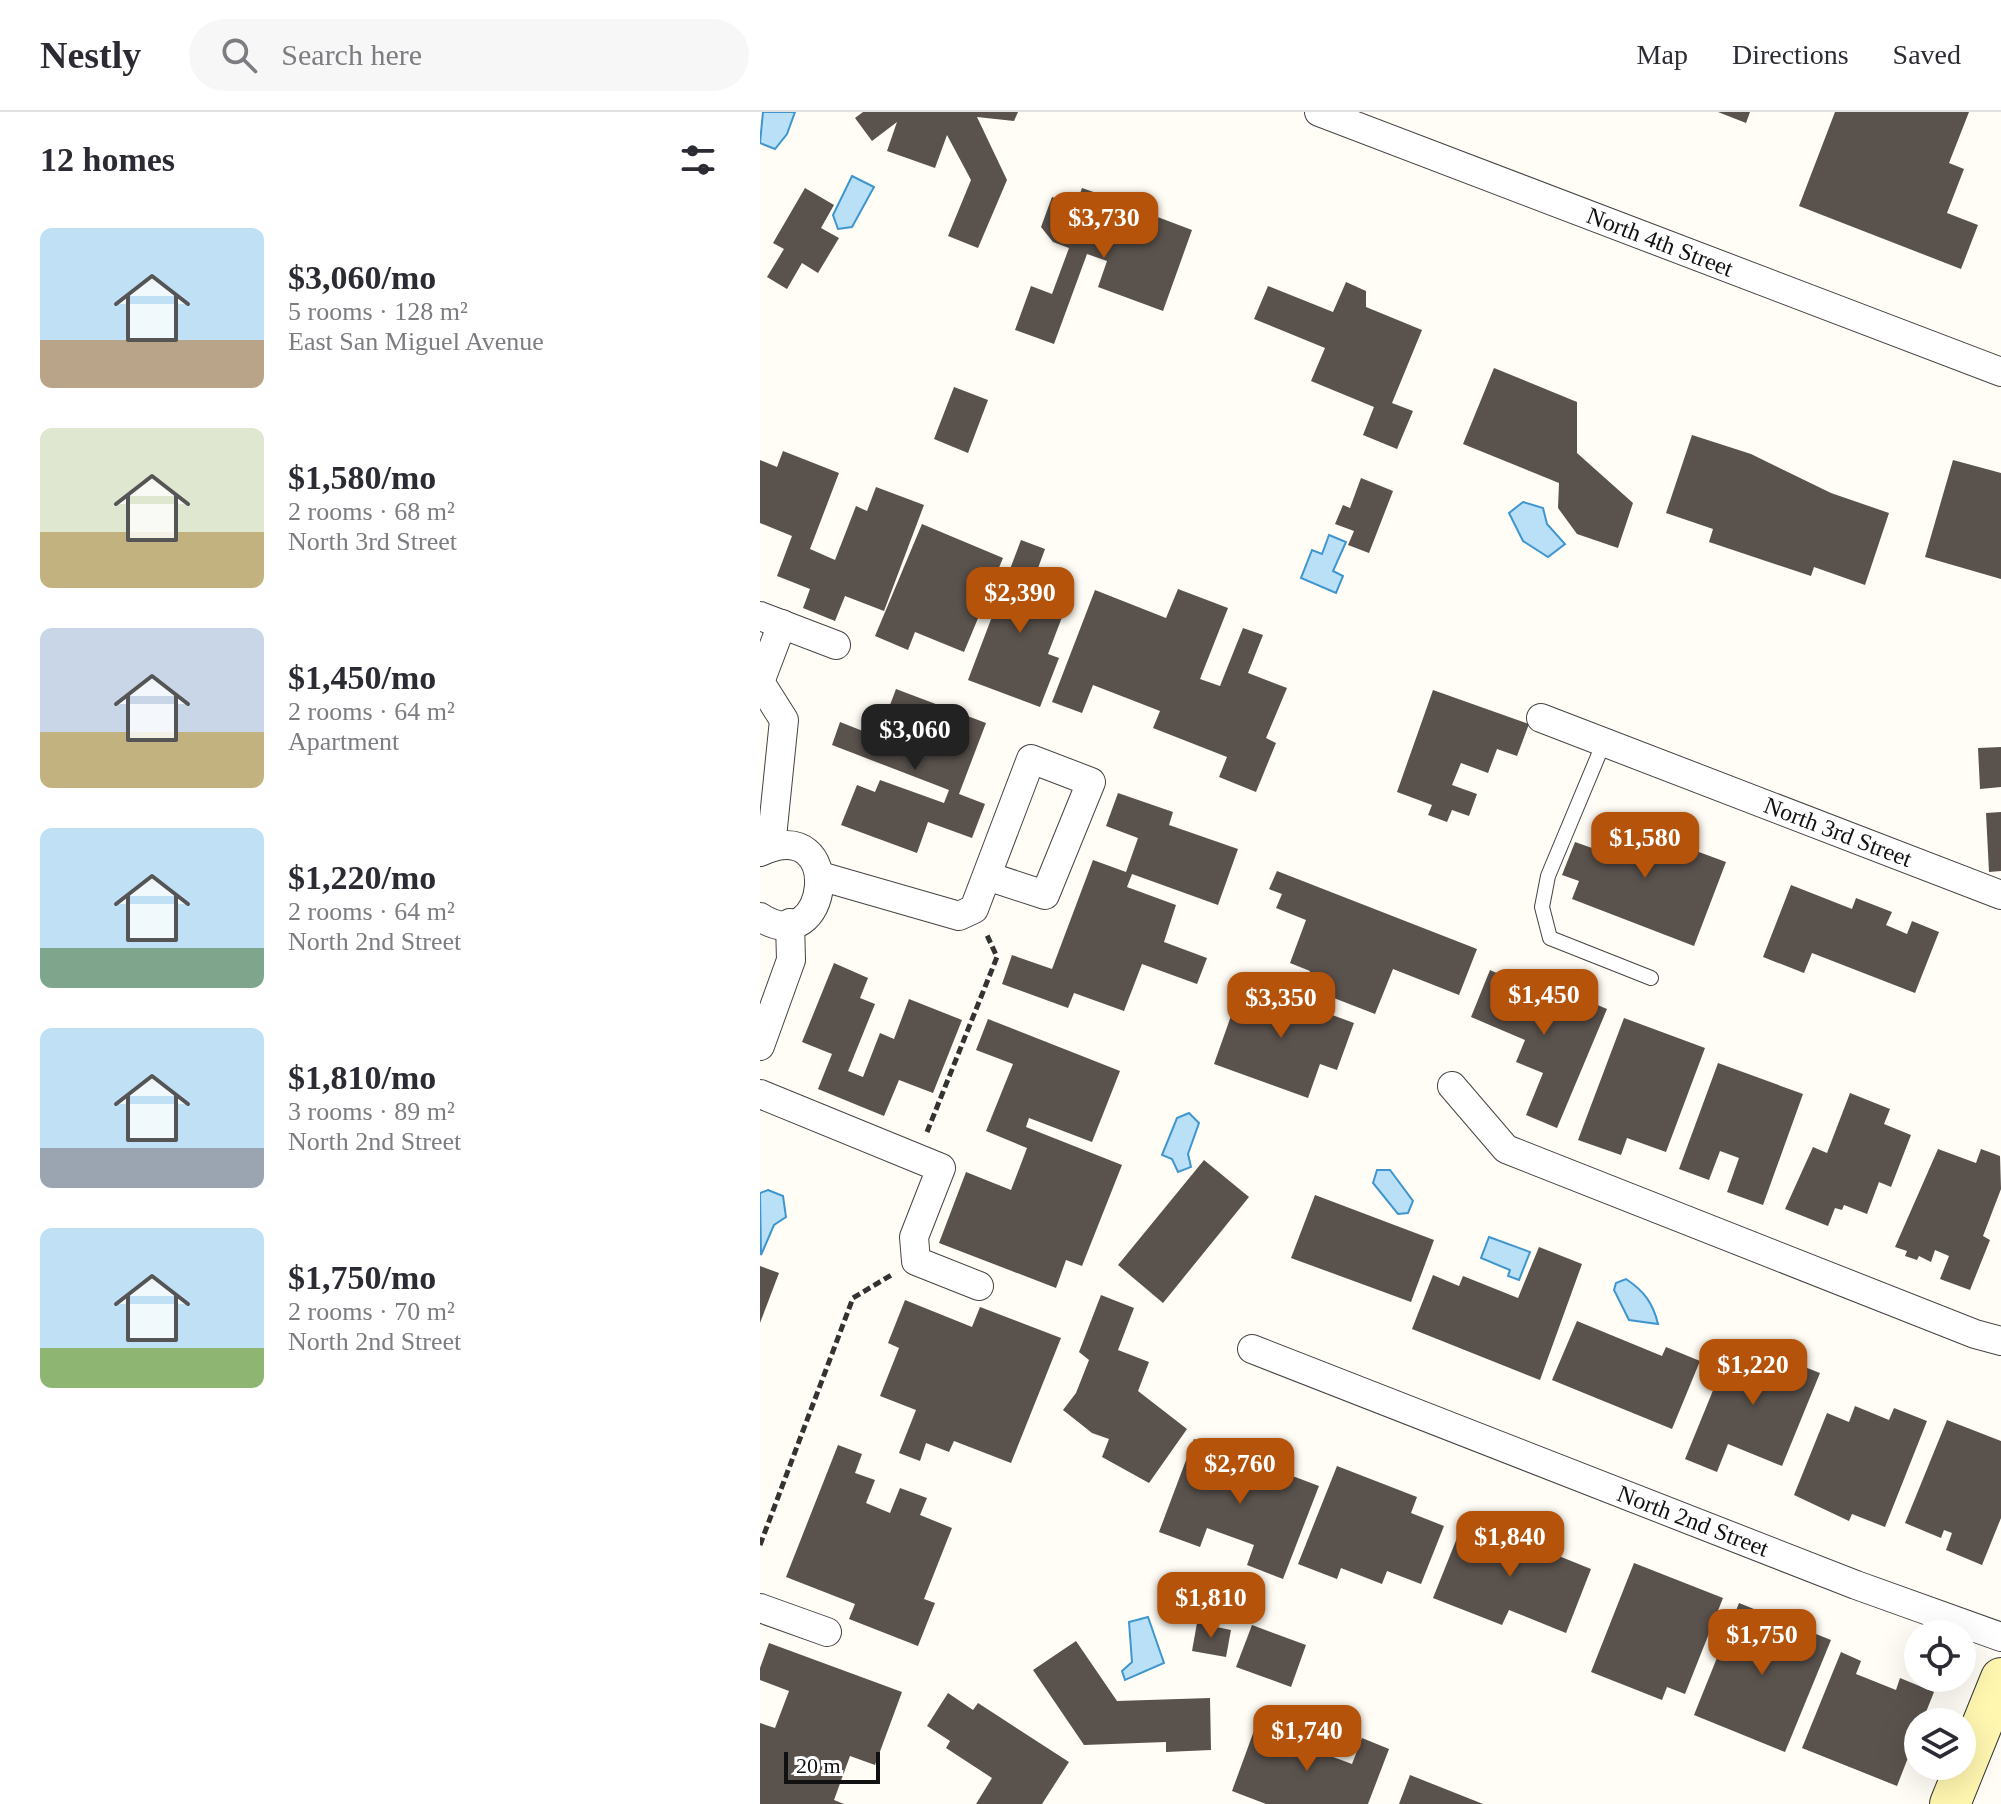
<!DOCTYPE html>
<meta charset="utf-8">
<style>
:root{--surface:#fff;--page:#f7f7f7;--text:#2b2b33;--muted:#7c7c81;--line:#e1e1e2;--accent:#b45309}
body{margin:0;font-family:"Times New Roman",serif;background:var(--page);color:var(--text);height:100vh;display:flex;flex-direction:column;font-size:30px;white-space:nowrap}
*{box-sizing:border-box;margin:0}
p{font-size:26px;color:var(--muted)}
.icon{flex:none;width:44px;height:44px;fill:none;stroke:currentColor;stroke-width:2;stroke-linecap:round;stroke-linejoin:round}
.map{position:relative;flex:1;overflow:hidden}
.side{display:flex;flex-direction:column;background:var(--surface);width:760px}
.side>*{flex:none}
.tools{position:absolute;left:1144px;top:1508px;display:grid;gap:16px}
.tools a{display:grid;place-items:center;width:72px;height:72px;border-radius:50%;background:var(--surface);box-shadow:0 8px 32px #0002;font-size:40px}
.scale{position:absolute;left:24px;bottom:20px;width:96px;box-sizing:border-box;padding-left:8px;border:4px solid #111;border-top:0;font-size:22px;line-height:28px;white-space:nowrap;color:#111;-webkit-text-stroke:6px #fff;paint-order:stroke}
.price{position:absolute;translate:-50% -68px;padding:0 18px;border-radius:16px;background:var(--accent);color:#fff;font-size:26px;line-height:52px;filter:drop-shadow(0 2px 4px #0008)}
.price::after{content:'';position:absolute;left:50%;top:48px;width:24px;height:18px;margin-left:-12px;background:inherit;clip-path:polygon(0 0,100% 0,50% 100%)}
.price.selected{background:#222;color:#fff}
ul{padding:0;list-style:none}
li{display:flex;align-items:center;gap:24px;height:200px;padding:0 40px}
li span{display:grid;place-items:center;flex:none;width:224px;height:160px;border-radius:12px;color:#555}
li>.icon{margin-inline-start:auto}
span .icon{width:96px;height:96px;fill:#fffc;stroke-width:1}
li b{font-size:34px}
h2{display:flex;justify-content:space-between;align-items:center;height:96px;padding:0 40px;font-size:34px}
header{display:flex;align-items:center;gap:48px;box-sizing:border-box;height:112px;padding:0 40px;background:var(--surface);border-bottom:2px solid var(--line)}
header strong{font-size:38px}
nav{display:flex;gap:44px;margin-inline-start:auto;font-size:28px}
.search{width:560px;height:72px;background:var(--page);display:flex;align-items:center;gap:20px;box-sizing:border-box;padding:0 28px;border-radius:44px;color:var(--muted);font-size:30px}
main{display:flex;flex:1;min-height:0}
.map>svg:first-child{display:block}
.water{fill:#b9e0f7;stroke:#3f96cf;stroke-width:2}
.building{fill:#5a524d}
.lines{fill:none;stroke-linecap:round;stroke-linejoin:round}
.lane-casing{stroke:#444;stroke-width:16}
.street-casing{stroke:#444;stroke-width:30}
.secondary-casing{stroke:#333;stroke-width:42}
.path{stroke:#333;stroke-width:5;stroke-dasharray:8 4;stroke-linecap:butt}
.lane{stroke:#fff;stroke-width:14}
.street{stroke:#fff;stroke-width:28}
.secondary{stroke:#fff6b0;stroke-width:40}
.labels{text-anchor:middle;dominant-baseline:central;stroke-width:8;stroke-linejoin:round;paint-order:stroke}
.street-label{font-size:24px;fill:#111;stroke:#fff}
</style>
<header>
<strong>Nestly</strong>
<div class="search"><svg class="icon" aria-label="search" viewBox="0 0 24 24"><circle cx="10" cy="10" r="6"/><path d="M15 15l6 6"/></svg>Search here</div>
<nav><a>Map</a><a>Directions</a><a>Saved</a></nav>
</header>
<main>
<section class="side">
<h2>12 homes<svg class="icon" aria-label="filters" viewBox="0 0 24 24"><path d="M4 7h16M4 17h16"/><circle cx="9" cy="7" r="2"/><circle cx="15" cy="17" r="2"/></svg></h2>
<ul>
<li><span style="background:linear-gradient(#bfe0f5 70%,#b9a48a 0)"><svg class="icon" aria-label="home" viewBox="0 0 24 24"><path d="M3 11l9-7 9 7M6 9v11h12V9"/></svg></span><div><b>$3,060/mo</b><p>5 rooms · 128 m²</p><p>East San Miguel Avenue</p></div></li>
<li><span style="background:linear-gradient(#dfe7d0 65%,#c2b280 0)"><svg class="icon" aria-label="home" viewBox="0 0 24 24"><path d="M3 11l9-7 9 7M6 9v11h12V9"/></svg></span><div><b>$1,580/mo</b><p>2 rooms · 68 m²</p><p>North 3rd Street</p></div></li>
<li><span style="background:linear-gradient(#c9d6e8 65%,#c2b280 0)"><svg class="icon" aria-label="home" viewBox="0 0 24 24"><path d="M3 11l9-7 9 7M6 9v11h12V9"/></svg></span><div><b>$1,450/mo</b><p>2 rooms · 64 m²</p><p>Apartment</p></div></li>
<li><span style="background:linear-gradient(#bfe0f5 75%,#7fa58c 0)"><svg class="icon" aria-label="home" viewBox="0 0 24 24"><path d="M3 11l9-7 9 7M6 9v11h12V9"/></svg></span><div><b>$1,220/mo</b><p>2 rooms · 64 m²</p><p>North 2nd Street</p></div></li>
<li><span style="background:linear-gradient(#bfe0f5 75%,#9aa5b1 0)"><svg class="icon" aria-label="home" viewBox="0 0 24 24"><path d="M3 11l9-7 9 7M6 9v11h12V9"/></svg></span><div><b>$1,810/mo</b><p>3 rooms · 89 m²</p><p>North 2nd Street</p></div></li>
<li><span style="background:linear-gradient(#bfe0f5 75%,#8fb573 0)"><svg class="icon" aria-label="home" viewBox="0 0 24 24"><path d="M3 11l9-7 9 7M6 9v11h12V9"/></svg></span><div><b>$1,750/mo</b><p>2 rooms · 70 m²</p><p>North 2nd Street</p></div></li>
</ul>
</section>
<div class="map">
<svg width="1241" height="1692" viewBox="0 0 1241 1692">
<rect width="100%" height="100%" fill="#fffdf5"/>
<!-- water -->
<g class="water">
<path d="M3 0H35L27 22 15 37 0 31Z"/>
<path d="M92 64 114 75 92 115 78 117 73 103Z"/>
<path d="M763 390 783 396 787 412 805 432 788 445 763 429 749 401Z"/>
<path d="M569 423 586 430 573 459 583 464 576 481 541 466 552 438 562 442Z"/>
<path d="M429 1001 439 1011 428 1042 431 1055 418 1060 412 1047 402 1043 417 1006Z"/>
<path d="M617 1058H630L653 1089 648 1101 638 1102 613 1071Z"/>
<path d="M8 1078 23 1084 26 1105 14 1113 1 1143 0 1081Z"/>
<path d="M729 1125 770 1140 759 1168 748 1164 750 1158 721 1146Z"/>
<path d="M866 1167C884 1179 893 1191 898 1212L869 1208 854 1178 856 1171Z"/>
<path d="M388 1505 404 1551 365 1568 362 1559 372 1550 369 1510Z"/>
</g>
<!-- building -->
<g class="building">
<path d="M103 0H258L254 9 217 5 247 68 218 136 188 124 211 68 187 23 175 56 127 39 137 10 112 29 95 6Z"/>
<path d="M958 0H990L986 11Z"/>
<path d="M1075 0H1209L1189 51 1204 57 1187 101 1218 113 1201 157 1039 94Z"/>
<path d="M45 76 74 93 61 116 79 126 58 161 42 151 27 177 7 165 24 137 13 131Z"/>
<path d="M322 76 351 86 343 108 380 121 387 101 432 118 403 199 338 175 347 149 327 142 294 232 255 218 271 174 292 182 309 136 293 130 281 115 292 85 316 93Z"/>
<path d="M586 170 606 179V195L662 218 632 291 653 299 637 337 603 323 614 295 551 269 565 236 494 207 508 174 573 200Z"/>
<path d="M734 256 817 290V341L873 391 858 436 817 422 798 396 799 371 703 332Z"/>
<path d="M194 275 228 288 208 341 174 327Z"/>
<path d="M932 323 991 342 1071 381 1129 401 1105 473 1054 455 1051 464 949 430 953 417 906 401Z"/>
<path d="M23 339 79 361 50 437 75 448 96 394 107 399 116 375 164 393 124 499 85 484 75 509 43 496 50 477 17 464 32 424 0 411V348L17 355Z"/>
<path d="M1193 348 1241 361V467L1165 445Z"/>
<path d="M601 366 633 379 609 441 588 433 594 419 575 412 583 393 590 396Z"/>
<path d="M162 412 243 446 204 540 155 520 148 538 115 524Z"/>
<path d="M261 428 285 437 270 478 307 492 288 542 299 546 280 595 208 568Z"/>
<path d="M418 477 468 496 440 567 460 574 483 516 503 523 488 561 527 576 506 626 516 631 496 680 459 665 467 645 393 616 400 599 333 573 322 601 292 590 335 478 406 506Z"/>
<path d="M136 577 226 611 199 682 225 692 212 726 168 710 157 741 81 713 97 673 115 680 120 668 184 691 189 678 72 633 80 610 118 625Z"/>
<path d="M673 578 769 612 757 644 737 637 728 661 701 651 692 673 717 682 709 704 692 698 687 710 668 703 672 693 637 680Z"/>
<path d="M1241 635V675L1220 677 1218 636Z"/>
<path d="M358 681 413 700 409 713 478 737 458 793 372 762 367 775 416 793 404 830 447 846 437 872 382 852 364 899 314 881 308 896 242 872 252 843 292 857 333 748 366 760 378 726 346 714Z"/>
<path d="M1241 700V759L1229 760 1226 701Z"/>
<path d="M844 705 966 750 934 834 812 787 819 769 802 763 815 730 832 736Z"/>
<path d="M517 759 717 837 699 883 633 857 615 902 543 874 550 859 530 851 546 808 516 796 522 782 509 777Z"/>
<path d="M1031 773 1092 797 1096 786 1132 800 1126 813 1147 822 1152 809 1179 820 1155 881 1052 841 1044 861 1003 845Z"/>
<path d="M74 851 108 866 100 886 115 892 88 959 103 965 120 921 134 927 149 887 202 908 173 981 139 968 124 1004 58 977 72 942 42 930Z"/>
<path d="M730 858 757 870 751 883 769 890 778 868 847 897 797 1016 766 1003 783 961 756 950 765 928 711 905Z"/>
<path d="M483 870 594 911 577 958 560 952 548 986 454 952Z"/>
<path d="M864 906 945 936 906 1040 867 1026 861 1043 818 1028Z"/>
<path d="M228 907 360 959 332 1030 269 1006 266 1015 362 1053 322 1154 306 1148 296 1176 179 1131 206 1060 251 1078 267 1036 226 1019 253 952 216 938Z"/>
<path d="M958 951 1043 982 1003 1093 967 1080 979 1046 960 1039 949 1068 919 1057Z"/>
<path d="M1090 981 1130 997 1124 1012 1151 1023 1131 1075 1119 1070 1107 1102 1084 1093 1082 1098 1075 1096 1068 1114 1025 1097 1053 1035 1067 1041Z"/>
<path d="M1178 1037 1216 1051 1221 1037 1240 1044 1241 1077 1223 1124 1230 1128 1210 1178 1180 1167 1189 1144 1175 1138 1171 1150 1159 1144 1157 1148 1145 1144 1147 1139 1135 1135Z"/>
<path d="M444 1048 489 1085 403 1191 358 1153Z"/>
<path d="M555 1083 674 1128 651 1190 531 1146Z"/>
<path d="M779 1135 822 1152 780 1268 652 1217 673 1163 699 1174 703 1164 758 1186Z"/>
<path d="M0 1154 19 1161 0 1211Z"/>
<path d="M341 1183 374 1196 358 1238 389 1250 378 1279 427 1317 389 1371 342 1345 349 1327 332 1321 303 1298 316 1281 329 1248 319 1240Z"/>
<path d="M145 1188 212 1215 220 1195 301 1226 251 1351 194 1329 189 1340 166 1331 160 1349 139 1341 156 1298 120 1284 139 1236 128 1231Z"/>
<path d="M817 1209 902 1244 906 1235 940 1249 912 1317 792 1268Z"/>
<path d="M974 1227 1060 1261 1022 1354 968 1332 957 1360 925 1347Z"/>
<path d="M1095 1294 1129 1308 1134 1296 1167 1309 1125 1415 1092 1402 1089 1409 1034 1383 1067 1301 1089 1310Z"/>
<path d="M1187 1308 1241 1329V1406L1222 1453 1186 1438 1192 1421 1184 1418 1181 1426 1145 1411Z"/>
<path d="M434 1327 559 1374 523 1467 487 1453 494 1433 447 1416 440 1435 399 1420Z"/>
<path d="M78 1333 102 1342 95 1361 115 1368 106 1391 130 1401 140 1376 167 1386 160 1403 192 1416 164 1487 175 1491 158 1534 89 1507 95 1492 26 1465Z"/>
<path d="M577 1354 657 1385 651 1401 684 1414 661 1472 627 1459 622 1472 581 1456 577 1467 538 1452Z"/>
<path d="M705 1406 831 1457 806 1521 749 1498 742 1513 673 1486Z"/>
<path d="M874 1451 963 1486 925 1582 907 1575 902 1588 831 1560Z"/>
<path d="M979 1491 1071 1528 1025 1640 934 1603Z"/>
<path d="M437 1511 471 1518 466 1545 432 1539Z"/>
<path d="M492 1513 546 1533 531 1575 476 1555Z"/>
<path d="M316 1529 357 1589 450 1586 451 1638 406 1640V1630L324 1633 273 1558Z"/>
<path d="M9 1531 142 1580 115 1653 90 1644 74 1688 84 1692H0V1611L15 1616 29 1579 0 1568V1556Z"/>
<path d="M1081 1540 1101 1549 1096 1562 1136 1578 1140 1566 1174 1580 1162 1610H1158V1620L1137 1674 1042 1636Z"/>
<path d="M188 1581 213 1598 218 1591 309 1650 282 1692H216L232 1666 186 1636 190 1629 167 1614Z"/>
<path d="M495 1616 592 1652 602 1626 629 1637 608 1692H506L472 1679Z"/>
<path d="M650 1663 723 1692H639Z"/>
</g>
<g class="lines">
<!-- lane casing -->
<g class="lane-casing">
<path id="lane" d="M844 630 788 764 782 795 790 826 891 866"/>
</g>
<!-- street casing -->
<g class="street-casing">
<g id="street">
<path d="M559 0 1241 260"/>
<path d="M0 504 76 533"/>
<path d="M0 570 24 608 11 735"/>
<path d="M0 570 22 512"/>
<path d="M781 606 1241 783"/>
<path d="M0 740C87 700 70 851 0 805"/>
<path d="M60 764 199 804 214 797 271 647 331 670 285 783 227 764"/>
<path d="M0 934 31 848 30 811"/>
<path d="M692 974 746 1037 1215 1222 1241 1229"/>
<path d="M0 982 181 1056 154 1125 156 1149 219 1174"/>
<path d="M492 1237 1096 1473 1241 1525"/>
<path d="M0 1496 67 1520"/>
</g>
</g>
<!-- secondary casing -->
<g class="secondary-casing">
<path id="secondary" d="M1190 1692 1241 1566"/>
</g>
<!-- path -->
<g class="path">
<path d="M167 1020 237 845 226 821"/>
<path d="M0 1433 93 1186 133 1162"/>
</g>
<!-- lane -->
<use href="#lane" class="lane"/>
<!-- street -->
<use href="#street" class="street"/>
<!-- secondary -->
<use href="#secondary" class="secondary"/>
</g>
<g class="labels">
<!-- street labels -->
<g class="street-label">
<text transform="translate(900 130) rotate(21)">North 4th Street</text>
<text transform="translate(1078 720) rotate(21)">North 3rd Street</text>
<text transform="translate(933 1409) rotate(21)">North 2nd Street</text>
</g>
</g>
</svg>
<div class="tools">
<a><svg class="icon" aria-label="locate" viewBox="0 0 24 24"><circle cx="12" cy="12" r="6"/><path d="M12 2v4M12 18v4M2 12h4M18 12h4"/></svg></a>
<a><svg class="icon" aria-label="layers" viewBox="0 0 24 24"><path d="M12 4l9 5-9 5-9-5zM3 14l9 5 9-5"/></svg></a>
</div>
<div class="scale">20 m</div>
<b class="price" style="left:344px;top:148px">$3,730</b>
<b class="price" style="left:260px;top:523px">$2,390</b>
<b class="price selected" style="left:155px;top:660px">$3,060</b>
<b class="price" style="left:885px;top:768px">$1,580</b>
<b class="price" style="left:784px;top:925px">$1,450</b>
<b class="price" style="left:521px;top:928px">$3,350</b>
<b class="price" style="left:993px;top:1295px">$1,220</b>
<b class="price" style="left:480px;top:1394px">$2,760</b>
<b class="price" style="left:750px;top:1467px">$1,840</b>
<b class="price" style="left:451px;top:1528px">$1,810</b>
<b class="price" style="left:1002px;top:1565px">$1,750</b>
<b class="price" style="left:547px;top:1661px">$1,740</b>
</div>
</main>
